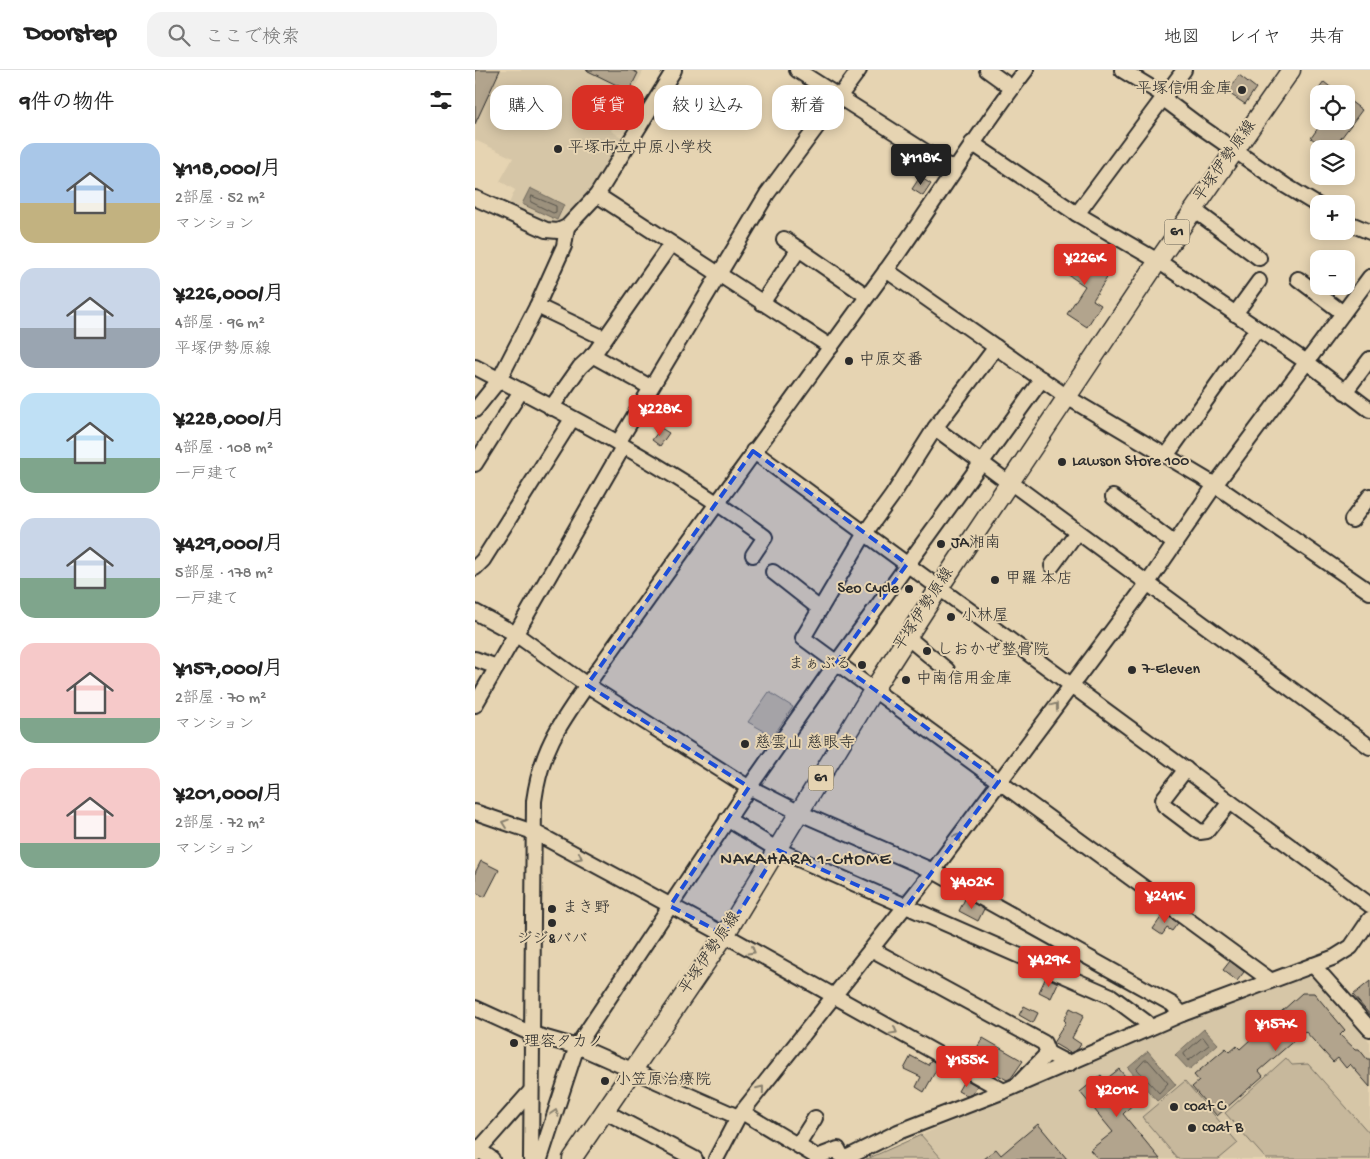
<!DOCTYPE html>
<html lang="ja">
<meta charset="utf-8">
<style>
:root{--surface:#fff;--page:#f2f2f2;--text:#222;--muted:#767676;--line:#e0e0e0;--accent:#d93025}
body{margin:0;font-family:"Gochi Hand","Klee One",sans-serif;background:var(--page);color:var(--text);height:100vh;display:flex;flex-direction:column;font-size:19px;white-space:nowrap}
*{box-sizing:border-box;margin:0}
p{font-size:16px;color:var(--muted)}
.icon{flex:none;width:28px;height:28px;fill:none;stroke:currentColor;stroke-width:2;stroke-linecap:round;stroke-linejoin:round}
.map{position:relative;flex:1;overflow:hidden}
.details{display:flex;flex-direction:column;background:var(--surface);width:475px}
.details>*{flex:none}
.banner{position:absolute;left:15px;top:15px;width:475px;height:45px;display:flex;gap:10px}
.controls{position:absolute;left:835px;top:15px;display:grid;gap:10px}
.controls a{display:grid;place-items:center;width:45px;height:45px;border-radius:10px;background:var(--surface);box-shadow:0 2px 12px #0003;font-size:25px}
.price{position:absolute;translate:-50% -42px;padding:0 11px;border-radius:5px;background:var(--accent);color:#fff;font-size:16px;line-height:32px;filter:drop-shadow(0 1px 2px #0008)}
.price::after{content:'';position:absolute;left:50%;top:30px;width:15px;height:11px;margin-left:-8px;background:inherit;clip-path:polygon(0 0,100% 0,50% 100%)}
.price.current{background:#222;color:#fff}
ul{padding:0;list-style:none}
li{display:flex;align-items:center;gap:15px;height:125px;padding:0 20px}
li span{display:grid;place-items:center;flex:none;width:140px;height:100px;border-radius:15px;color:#555}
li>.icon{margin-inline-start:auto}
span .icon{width:60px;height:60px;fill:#fffc;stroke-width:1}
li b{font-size:21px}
h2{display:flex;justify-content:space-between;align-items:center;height:60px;padding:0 20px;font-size:21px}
.tag{padding:0 18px;border-radius:15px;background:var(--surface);box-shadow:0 2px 12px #0003;font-size:18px;line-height:45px}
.tag.current{background:var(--accent);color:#fff}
header{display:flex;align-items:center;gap:30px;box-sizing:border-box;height:70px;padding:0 25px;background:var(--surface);border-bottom:1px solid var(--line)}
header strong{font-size:24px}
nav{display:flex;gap:28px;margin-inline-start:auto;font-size:18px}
.search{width:350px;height:45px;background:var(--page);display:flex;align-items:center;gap:12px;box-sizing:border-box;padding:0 18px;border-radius:15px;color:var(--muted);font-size:19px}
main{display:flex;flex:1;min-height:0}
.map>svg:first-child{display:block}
.built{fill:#d6c6a7}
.green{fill:#c7b89c;stroke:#797264}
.water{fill:#9c917d;stroke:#6f685c}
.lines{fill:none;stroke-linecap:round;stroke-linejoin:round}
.shore{stroke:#58544c;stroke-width:1}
.building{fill:#b2a48d;stroke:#2b2b2b}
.minor-casing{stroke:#2b2b2b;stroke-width:18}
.major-casing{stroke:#2b2b2b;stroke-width:21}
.minor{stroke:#e6d4b2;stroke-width:14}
.major{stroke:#e6d4b2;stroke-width:18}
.oneway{stroke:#88806e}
.marked{fill:#1d4ed8;fill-opacity:0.2;stroke:#1d4ed8;stroke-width:4;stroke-dasharray:10 6;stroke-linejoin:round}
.poi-dot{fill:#2b2b2b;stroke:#e6d4b2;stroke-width:2}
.labels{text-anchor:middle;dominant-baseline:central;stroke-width:4;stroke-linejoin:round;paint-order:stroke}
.shield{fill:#e6d4b2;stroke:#635e54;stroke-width:1}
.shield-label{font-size:15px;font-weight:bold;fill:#2b2b2b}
.poi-label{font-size:16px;fill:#2b2b2b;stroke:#e6d4b2;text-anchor:start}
.street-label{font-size:16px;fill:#2b2b2b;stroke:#e6d4b2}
.neighbourhood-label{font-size:18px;letter-spacing:1px;fill:#2b2b2b;stroke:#e6d4b2}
</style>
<header>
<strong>Doorstep</strong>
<div class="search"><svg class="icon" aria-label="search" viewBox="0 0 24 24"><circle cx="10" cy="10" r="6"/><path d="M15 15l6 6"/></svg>ここで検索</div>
<nav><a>地図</a><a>レイヤ</a><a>共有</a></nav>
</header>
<main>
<section class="details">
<h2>9件の物件<svg class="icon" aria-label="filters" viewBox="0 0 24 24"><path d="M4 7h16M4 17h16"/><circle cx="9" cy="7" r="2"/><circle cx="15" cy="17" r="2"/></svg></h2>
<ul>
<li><span style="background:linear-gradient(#a9c7e8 60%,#c2b280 0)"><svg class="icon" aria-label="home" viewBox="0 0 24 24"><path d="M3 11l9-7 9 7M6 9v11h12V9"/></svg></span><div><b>¥118,000/月</b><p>2部屋 · 52 m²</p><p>マンション</p></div></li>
<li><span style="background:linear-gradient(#c9d6e8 60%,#9aa5b1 0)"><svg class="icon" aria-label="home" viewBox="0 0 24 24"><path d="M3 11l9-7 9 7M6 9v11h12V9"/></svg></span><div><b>¥226,000/月</b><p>4部屋 · 96 m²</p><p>平塚伊勢原線</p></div></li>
<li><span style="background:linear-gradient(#bfe0f5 65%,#7fa58c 0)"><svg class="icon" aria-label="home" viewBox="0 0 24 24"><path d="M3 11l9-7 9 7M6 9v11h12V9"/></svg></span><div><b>¥228,000/月</b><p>4部屋 · 108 m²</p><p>一戸建て</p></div></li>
<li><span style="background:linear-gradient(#c9d6e8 60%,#7fa58c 0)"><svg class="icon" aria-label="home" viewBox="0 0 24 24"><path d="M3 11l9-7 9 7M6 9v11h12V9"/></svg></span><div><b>¥429,000/月</b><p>5部屋 · 178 m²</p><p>一戸建て</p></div></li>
<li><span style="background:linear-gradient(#f6c9c9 75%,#7fa58c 0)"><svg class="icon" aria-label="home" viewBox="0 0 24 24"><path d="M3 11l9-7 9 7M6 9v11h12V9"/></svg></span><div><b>¥157,000/月</b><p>2部屋 · 70 m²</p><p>マンション</p></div></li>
<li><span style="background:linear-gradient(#f6c9c9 75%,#7fa58c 0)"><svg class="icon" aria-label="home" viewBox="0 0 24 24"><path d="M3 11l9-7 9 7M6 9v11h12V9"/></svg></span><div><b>¥201,000/月</b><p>2部屋 · 72 m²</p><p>マンション</p></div></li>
</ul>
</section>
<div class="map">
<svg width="895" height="1089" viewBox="0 0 895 1089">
<rect width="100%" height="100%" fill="#e6d4b2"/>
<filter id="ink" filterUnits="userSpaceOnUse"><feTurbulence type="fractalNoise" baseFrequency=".02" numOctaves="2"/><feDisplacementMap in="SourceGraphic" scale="10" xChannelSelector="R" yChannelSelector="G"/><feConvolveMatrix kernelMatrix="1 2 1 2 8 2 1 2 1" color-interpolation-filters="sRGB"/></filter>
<g filter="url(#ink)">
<!-- built -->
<g class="built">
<path d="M0 0H169L136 61 152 70 110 132 90 152 80 158 32 138 40 120 25 111 38 88 0 70Z"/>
<path d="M830 905 839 907 895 972V1089H467L446 1065 672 968Z"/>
</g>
<!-- green -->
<g class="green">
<path d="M294 622 318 637 298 666 273 652Z"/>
<path d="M811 988 817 995 833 994 895 1064V1089H791L750 1043Z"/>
<path d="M710 1011 763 1073 744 1089H703L667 1047Z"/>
<path d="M446 1065 467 1089H391H392Z"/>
</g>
<!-- water -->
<g class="water">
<path d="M55 118 89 135 82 150 47 134Z"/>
<path d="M729 959 743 974 714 1000 700 985Z"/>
<path d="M673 981 701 1015 682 1031 653 998Z"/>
</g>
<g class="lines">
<!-- shore -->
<g class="shore">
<path d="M57 126 81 136V142L78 143 56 132Z"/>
<path d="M728 967 734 975 713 991 709 984Z"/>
<path d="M670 990H673L693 1013 684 1023 662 999Z"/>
</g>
</g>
<!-- building -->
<g class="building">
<path d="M0 0H25L0 54Z"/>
<path d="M111 0H156L163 3 154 21Z"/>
<path d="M764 5 781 18 770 34 752 22Z"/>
<path d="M849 12 864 24H840Z"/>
<path d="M871 28 887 40 858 79H851L836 68 848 51H871Z"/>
<path d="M445 107 456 114 448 126 437 119Z"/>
<path d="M599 180 635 203 618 230 626 235 612 257 592 244 610 216 586 200Z"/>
<path d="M186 358 194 363 185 376 177 370Z"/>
<path d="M6 791 24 800 10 827 0 822V803Z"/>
<path d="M490 829 509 839 503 851 484 841Z"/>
<path d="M689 843 703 853 697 861 692 858 687 865 678 859Z"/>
<path d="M755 891 769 902 762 911 748 900Z"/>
<path d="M571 907 583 913 576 928 564 922Z"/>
<path d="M895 911V945L878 925Z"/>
<path d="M827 923H839L870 960 865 965 880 979H884L892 989H895V1017L875 994 871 998 863 988 858 992 830 961 784 1001 788 1006 742 1046 717 1017 724 1011 719 1005 751 978 755 982 762 976 765 979Z"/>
<path d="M549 936 563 943 558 953 544 945Z"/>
<path d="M595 938 609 945 597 968 606 974 603 979 595 983 578 973 591 952 589 950Z"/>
<path d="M508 968 548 991 536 1008 532 1010 495 989Z"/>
<path d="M436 986 453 995 456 990 464 995 449 1022 441 1017 446 1007 429 999Z"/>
<path d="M644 999 667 1026 648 1044 685 1089H623L615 1080 638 1062 605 1022 626 1005 630 1010Z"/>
<path d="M490 1009 502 1016 497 1024 492 1026 483 1021Z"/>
<path d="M563 1054 592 1089H508L521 1079 526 1085Z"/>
</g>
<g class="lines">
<!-- minor casing -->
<g class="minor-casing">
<g id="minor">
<path d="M322 0 479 100"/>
<path d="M512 0 537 18"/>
<path d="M647 0 685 23 694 33 726 57 811 116 844 136"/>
<path d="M497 73 602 144 683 191 833 293 895 340"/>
<path d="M122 125 356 277"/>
<path d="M0 128 71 160 83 161 92 157 122 125 199 0"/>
<path d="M718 139 784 188"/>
<path d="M602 144 709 0"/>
<path d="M871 152 895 162"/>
<path d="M309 169 392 226"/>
<path d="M411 200 592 327 740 415 895 522"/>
<path d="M823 209 868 243"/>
<path d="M287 233 324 179"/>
<path d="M62 236 129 268"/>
<path d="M760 244 784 211"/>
<path d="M521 277 460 358 417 426 390 463 328 568 795 910"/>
<path d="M117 285 175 317"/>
<path d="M0 297C99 348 200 400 290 467L278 485"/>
<path d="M870 322 895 289"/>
<path d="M76 338 105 297 119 284 196 174"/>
<path d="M0 340 24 310 62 236 89 176 92 157"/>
<path d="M460 358 534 413"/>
<path d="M143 373 292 124 384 0"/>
<path d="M278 381 895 835"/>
<path d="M691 386 782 259"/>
<path d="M0 394 46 321"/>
<path d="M535 412 895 677"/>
<path d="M638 427 700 474"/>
<path d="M877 450 895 426"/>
<path d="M577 496 602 462"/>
<path d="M0 498 8 490 97 349"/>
<path d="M298 502 345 539"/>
<path d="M0 542 39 563 112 615 268 714 325 743 458 801 697 934 707 944"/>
<path d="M432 567 472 600"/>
<path d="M0 589 22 597"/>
<path d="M0 635 148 377"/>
<path d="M711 699 688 729 689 735 725 762 732 761 755 732"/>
<path d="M0 742 61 763 250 865 529 1021"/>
<path d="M252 749 303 780 636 926 671 952 674 958"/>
<path d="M398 880 569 973 573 983 594 994"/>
<path d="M838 895 895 959"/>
<path d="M0 938 57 964 109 979 263 1047"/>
<path d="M545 1012 573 983"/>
<path d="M129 1041 220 1089"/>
<path d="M267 1042 342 1087 363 1079 368 1089"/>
<path d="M323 1075 340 1048"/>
<path d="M0 1077 17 1089"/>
<path d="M0 1084 55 1022"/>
<path d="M56 1089 59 731C66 680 84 655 112 615 210 476 310 340 410 202 458 135 501 65 551 0"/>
<path d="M65 1089 102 976 275 716 362 592 567 309"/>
<path d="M241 1089 263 1047 458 801 672 514 740 415 895 207"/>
<path d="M369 1089 423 1062 529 1021 707 944 860 887 876 877 895 849"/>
</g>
</g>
<!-- major casing -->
<g class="major-casing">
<path id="major" d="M97 1089 250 865 399 619 464 518 683 191 816 0"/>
</g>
<!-- minor -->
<use href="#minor" class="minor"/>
<!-- major -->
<use href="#major" class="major"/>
</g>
<!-- one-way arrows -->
<defs><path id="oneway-chevron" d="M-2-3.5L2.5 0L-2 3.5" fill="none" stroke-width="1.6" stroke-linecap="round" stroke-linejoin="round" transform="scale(1.25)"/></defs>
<g class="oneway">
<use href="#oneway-chevron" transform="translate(580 636) rotate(-53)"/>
<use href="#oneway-chevron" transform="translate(30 753) rotate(-161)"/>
<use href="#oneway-chevron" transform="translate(483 767) rotate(-54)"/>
<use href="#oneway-chevron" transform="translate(104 787) rotate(28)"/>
<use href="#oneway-chevron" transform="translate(277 881) rotate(30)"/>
<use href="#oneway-chevron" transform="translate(419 961) rotate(29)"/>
<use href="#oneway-chevron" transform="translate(286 1019) rotate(-51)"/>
<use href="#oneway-chevron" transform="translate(80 1043) rotate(-72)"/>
</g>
</g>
<!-- marked area -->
<path class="marked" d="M278 381 432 494 362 592 524 711 431 837 303 780 250 865 195 836 274 717 112 615Z"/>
<!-- markers -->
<g class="poi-dot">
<circle cx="767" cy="20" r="5"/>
<circle cx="83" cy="79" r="5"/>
<circle cx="374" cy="291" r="5"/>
<circle cx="587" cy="392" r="5"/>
<circle cx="466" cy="474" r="5"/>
<circle cx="520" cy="510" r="5"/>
<circle cx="434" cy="519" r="5"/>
<circle cx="476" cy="547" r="5"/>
<circle cx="452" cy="581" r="5"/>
<circle cx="387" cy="595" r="5"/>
<circle cx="657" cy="600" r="5"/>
<circle cx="431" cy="610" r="5"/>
<circle cx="270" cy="674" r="5"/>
<circle cx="77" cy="839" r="5"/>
<circle cx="77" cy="853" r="5"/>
<circle cx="39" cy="973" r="5"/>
<circle cx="130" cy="1011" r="5"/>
<circle cx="699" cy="1037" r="5"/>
<circle cx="717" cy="1058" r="5"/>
</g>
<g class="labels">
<!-- shield labels -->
<g class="shield">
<rect x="689.5" y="149.5" width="25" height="25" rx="4"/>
<rect x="333.5" y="695.5" width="25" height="25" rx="4"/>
</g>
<g class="shield-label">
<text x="702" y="162">61</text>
<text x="346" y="708">61</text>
</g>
<!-- poi labels -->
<g class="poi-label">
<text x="757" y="20" text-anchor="end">平塚信用金庫</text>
<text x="93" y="79">平塚市立中原小学校</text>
<text x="384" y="291">中原交番</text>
<text x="597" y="392">Lawson Store 100</text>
<text x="476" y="474">JA湘南</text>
<text x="530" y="510">甲羅 本店</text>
<text x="424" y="519" text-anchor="end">Seo Cycle</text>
<text x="486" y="547">小林屋</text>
<text x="462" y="581">しおかぜ整骨院</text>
<text x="377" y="595" text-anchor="end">まぁぶる</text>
<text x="667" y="600">7-Eleven</text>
<text x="441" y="610">中南信用金庫</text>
<text x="280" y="674">慈雲山 慈眼寺</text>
<text x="87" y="839">まき野</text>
<text x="77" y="870" text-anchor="middle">ジジ&amp;ババ</text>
<text x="49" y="973">理容タカノ</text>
<text x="140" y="1011">小笠原治療院</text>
<text x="709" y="1037">coat C</text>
<text x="727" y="1058">coat B</text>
</g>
<!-- street labels -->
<g class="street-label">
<text transform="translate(751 92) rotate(-55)">平塚伊勢原線</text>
<text transform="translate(450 540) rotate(-57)">平塚伊勢原線</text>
<text transform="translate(236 884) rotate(-56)">平塚伊勢原線</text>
</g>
<!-- neighbourhood labels -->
<g class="neighbourhood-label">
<text x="331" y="790">NAKAHARA 1-CHOME</text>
</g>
</g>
</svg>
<div class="controls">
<a><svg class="icon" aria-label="locate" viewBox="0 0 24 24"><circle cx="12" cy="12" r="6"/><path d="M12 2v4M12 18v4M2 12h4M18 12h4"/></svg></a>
<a><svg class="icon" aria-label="layers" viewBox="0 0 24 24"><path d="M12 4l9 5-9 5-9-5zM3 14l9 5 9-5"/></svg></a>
<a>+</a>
<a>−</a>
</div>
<b class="price current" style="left:446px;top:116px">¥118K</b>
<b class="price" style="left:610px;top:216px">¥226K</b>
<b class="price" style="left:185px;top:367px">¥228K</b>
<b class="price" style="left:497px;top:840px">¥402K</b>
<b class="price" style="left:690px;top:854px">¥241K</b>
<b class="price" style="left:574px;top:918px">¥429K</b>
<b class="price" style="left:801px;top:982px">¥157K</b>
<b class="price" style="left:492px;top:1018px">¥155K</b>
<b class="price" style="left:642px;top:1048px">¥201K</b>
<div class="banner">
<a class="tag">購入</a>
<a class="tag current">賃貸</a>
<a class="tag">絞り込み</a>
<a class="tag">新着</a>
</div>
</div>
</main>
